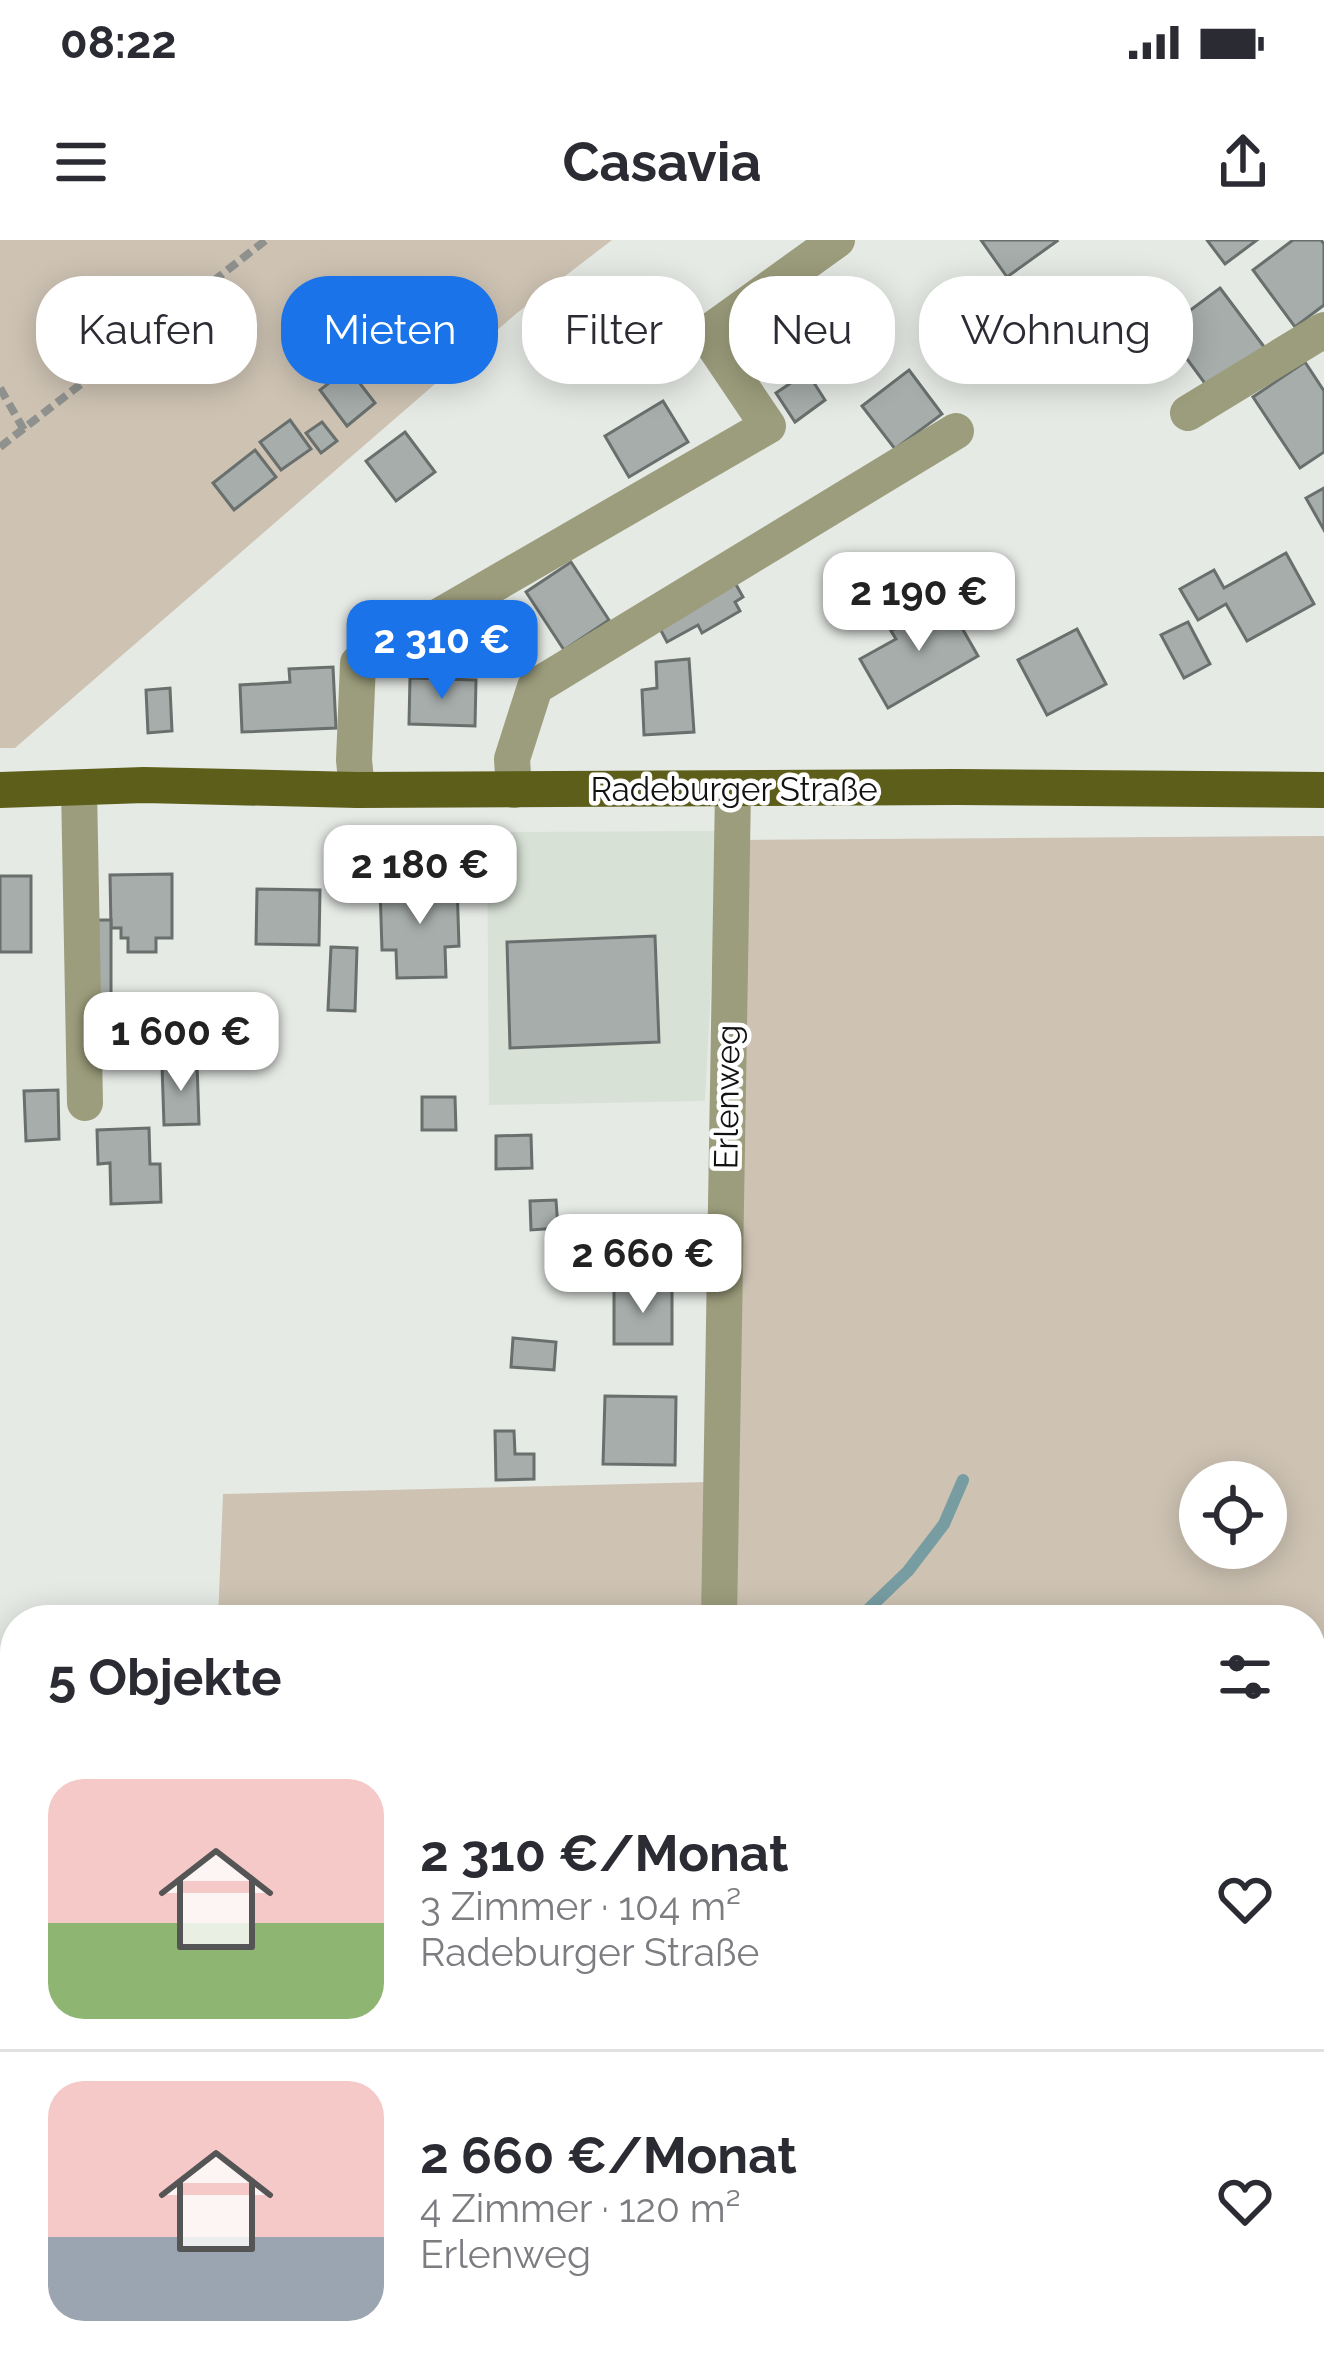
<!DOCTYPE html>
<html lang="de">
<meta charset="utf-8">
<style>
:root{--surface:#fff;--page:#f7f7f7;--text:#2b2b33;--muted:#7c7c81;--line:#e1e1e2;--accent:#1a73e8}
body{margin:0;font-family:Raleway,sans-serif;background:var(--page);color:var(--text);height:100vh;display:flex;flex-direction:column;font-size:45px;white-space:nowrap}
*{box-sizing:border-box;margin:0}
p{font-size:39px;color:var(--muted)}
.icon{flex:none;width:66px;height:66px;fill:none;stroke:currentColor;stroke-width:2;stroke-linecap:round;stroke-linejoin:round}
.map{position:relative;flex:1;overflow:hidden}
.drawer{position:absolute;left:0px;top:1365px;width:1326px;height:768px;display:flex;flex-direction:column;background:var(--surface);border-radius:48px 48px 0 0;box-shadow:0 6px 30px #0003}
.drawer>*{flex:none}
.hud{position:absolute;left:36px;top:36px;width:1254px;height:108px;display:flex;gap:24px}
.controls{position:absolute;left:1179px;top:1221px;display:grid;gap:24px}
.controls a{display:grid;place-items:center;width:108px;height:108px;border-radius:50%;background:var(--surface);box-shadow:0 6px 30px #0003;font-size:60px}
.price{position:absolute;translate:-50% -102px;padding:0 27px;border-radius:24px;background:#fff;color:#222;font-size:39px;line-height:78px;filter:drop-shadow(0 3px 6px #0008)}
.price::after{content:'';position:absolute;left:50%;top:72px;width:36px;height:27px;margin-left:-18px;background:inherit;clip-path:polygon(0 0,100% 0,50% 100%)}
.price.current{background:var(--accent);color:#fff}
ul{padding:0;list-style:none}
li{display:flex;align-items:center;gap:36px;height:300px;padding:0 48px}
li+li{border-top:3px solid var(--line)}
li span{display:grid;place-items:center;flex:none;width:336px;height:240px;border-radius:36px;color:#555}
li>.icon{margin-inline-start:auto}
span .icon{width:144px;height:144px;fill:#fffc;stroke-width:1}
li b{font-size:51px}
h2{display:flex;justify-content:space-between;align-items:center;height:144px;padding:0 48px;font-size:51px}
.tag{padding:0 42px;border-radius:48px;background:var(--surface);box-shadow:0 6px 30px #0003;font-size:42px;line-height:108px}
.tag.current{background:var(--accent);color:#fff}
.status{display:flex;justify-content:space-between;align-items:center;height:84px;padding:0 60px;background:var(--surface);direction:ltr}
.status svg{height:33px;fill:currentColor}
header{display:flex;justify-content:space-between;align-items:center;height:156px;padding:0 48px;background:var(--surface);font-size:54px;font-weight:700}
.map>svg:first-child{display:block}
.built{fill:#d7e1d5}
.green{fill:#cec3b3;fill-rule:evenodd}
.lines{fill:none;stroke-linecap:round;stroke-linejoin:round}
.stream{stroke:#779da2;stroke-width:12}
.building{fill:#a6adaa;stroke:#686f6d;stroke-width:3}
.path{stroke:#8e918d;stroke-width:8;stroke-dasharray:12 6;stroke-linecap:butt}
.minor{stroke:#9c9d7c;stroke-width:36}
.major{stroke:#5e5e1b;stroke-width:36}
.labels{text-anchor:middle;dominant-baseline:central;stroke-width:9;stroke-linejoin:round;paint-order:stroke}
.street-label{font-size:33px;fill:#111311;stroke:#fff}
</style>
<div class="status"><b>08:22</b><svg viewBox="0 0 49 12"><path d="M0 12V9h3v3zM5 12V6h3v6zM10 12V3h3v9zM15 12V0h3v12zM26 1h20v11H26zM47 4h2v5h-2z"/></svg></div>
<header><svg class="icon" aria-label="menu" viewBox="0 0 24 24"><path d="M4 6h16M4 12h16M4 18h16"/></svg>Casavia<svg class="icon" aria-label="share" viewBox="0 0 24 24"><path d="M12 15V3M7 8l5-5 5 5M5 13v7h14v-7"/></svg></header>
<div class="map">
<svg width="1324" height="2133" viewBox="0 0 1324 2133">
<rect width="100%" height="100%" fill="#e6eae5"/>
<!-- built -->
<path class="built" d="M719 591 705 861 489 865 487 592Z"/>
<!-- green -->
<g class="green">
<path d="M0 0H612L517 73 15 508H0Z"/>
<path d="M1324 596V1431L1311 1432V1380H736L742 600ZM1200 1242H1266V1308H1200Z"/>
<path d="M707 1242V1380H218L223 1254Z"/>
</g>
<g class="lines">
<!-- stream -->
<g class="stream">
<path d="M857 1380 908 1331 944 1284 963 1240"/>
<path d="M0 1441H15"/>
<path d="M1311 2075 1324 2096"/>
</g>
</g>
<!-- building -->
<g class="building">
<path d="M981 0H1056L1057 1 1007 37Z"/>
<path d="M1207 0H1257L1225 24Z"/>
<path d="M1293 0H1321L1324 4V65L1295 87 1253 30Z"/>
<path d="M812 39 844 83 793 119 761 75Z"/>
<path d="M1220 48 1265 108 1209 149 1165 89Z"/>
<path d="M1305 122 1324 151V212L1300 228 1253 157Z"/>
<path d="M348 128 375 163 347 186 320 150Z"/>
<path d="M909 130 942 174 895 209 862 166Z"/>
<path d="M807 132 825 160 795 182 776 153Z"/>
<path d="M663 161 688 202 629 237 605 196Z"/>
<path d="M290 180 311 209 281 230 260 202Z"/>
<path d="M322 182 337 201 321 213 306 193Z"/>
<path d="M405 192 435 232 396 261 366 221Z"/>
<path d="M255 210 276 237 234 270 213 243Z"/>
<path d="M1324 248V290L1306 258Z"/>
<path d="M1286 313 1314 364 1247 401 1226 364 1198 380 1180 349 1214 330 1224 348Z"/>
<path d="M571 322 609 380 564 410 526 352Z"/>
<path d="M734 341 743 357 735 362 740 371 702 393 698 385 667 402 657 383Z"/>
<path d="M946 360 978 416 888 468 860 419 896 399 891 391Z"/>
<path d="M1188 382 1210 424 1184 438 1161 395Z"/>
<path d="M1077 389 1106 444 1047 475 1018 420Z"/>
<path d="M689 419 694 492 644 495 642 450 657 448 656 422Z"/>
<path d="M333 427 336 488 242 492 240 445 290 442 289 429Z"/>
<path d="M410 438 476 440 475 486 409 484Z"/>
<path d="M170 448 172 491 148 493 146 450Z"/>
<path d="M172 634V698H156V712H128V698H121V688H111L110 635Z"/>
<rect x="0" y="636" width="31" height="76"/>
<path d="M457 644 459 706 445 707 446 737 397 738 396 710H382L380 647Z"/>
<path d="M257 649 320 650 319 705 256 704Z"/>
<path d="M90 680H111V764H91Z"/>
<path d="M655 696 659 802 510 808 507 702Z"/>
<path d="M331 707 357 708 355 771 328 770Z"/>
<path d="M197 823 199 884 164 885 162 825Z"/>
<path d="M58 850 59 899 26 901 24 851Z"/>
<path d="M422 857H455L456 890H422Z"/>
<path d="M149 888 150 924H160L161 962 111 964 110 923 98 924 97 890Z"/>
<path d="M531 895 532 928 496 929V896Z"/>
<path d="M556 960 558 988 531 990 530 961Z"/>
<path d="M672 1047V1104H614V1048Z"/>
<path d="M513 1098 556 1102 554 1130 511 1127Z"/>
<path d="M605 1156 676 1157 675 1225 603 1224Z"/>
<path d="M495 1191H514L515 1214H534V1239L496 1240Z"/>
<path d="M0 1657H15V1694L0 1693Z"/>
<path d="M15 1988V2037L0 2038V1989Z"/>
<rect x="791" y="2118" width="48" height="15"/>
<path d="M1175 2118H1185L1192 2133H1161L1157 2126Z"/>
</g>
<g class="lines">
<!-- path -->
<g class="path">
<path d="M0 148 24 190"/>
<path d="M0 207 266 0"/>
</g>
<!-- minor -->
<g class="minor">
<path d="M1188 173 1324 90"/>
<path d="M79 548 85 863"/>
<path d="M357 550 354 520 358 423 768 186 706 94 837 0"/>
<path d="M514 550 512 519 535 447 956 191"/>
<path d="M719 1380 733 550"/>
<path d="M350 2118 404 2133"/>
<path d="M745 2118V2133"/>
</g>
<!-- major -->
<path class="major" d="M0 550 144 545 357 550 956 547 1324 550"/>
</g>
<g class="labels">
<!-- street labels -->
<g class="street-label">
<text x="734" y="549">Radeburger Straße</text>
<text transform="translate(727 857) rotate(-89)">Erlenweg</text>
</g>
</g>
</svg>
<div class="controls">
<a><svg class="icon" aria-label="locate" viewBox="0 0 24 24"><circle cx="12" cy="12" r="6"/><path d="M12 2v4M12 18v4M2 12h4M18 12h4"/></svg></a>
</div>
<b class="price" style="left:919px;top:414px">2 190 €</b>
<b class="price current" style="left:442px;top:462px">2 310 €</b>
<b class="price" style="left:420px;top:687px">2 180 €</b>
<b class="price" style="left:181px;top:854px">1 600 €</b>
<b class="price" style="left:643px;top:1076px">2 660 €</b>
<div class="hud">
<a class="tag">Kaufen</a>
<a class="tag current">Mieten</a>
<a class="tag">Filter</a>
<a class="tag">Neu</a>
<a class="tag">Wohnung</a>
</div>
<section class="drawer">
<h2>5 Objekte<svg class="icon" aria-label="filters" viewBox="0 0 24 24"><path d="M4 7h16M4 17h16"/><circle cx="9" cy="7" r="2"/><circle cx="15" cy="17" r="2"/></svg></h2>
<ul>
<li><span style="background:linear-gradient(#f6c9c9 60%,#8fb573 0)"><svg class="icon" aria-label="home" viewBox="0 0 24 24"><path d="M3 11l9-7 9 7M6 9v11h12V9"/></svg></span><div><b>2 310 €/Monat</b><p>3 Zimmer · 104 m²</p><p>Radeburger Straße</p></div><svg class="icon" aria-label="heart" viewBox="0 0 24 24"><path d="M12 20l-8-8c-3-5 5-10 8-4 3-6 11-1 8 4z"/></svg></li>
<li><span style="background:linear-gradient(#f6c9c9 65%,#9aa5b1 0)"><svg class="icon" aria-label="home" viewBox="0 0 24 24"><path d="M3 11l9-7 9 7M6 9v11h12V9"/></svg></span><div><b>2 660 €/Monat</b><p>4 Zimmer · 120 m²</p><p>Erlenweg</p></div><svg class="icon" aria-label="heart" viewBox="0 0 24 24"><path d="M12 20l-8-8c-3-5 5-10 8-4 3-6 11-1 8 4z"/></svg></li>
</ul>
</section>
</div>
